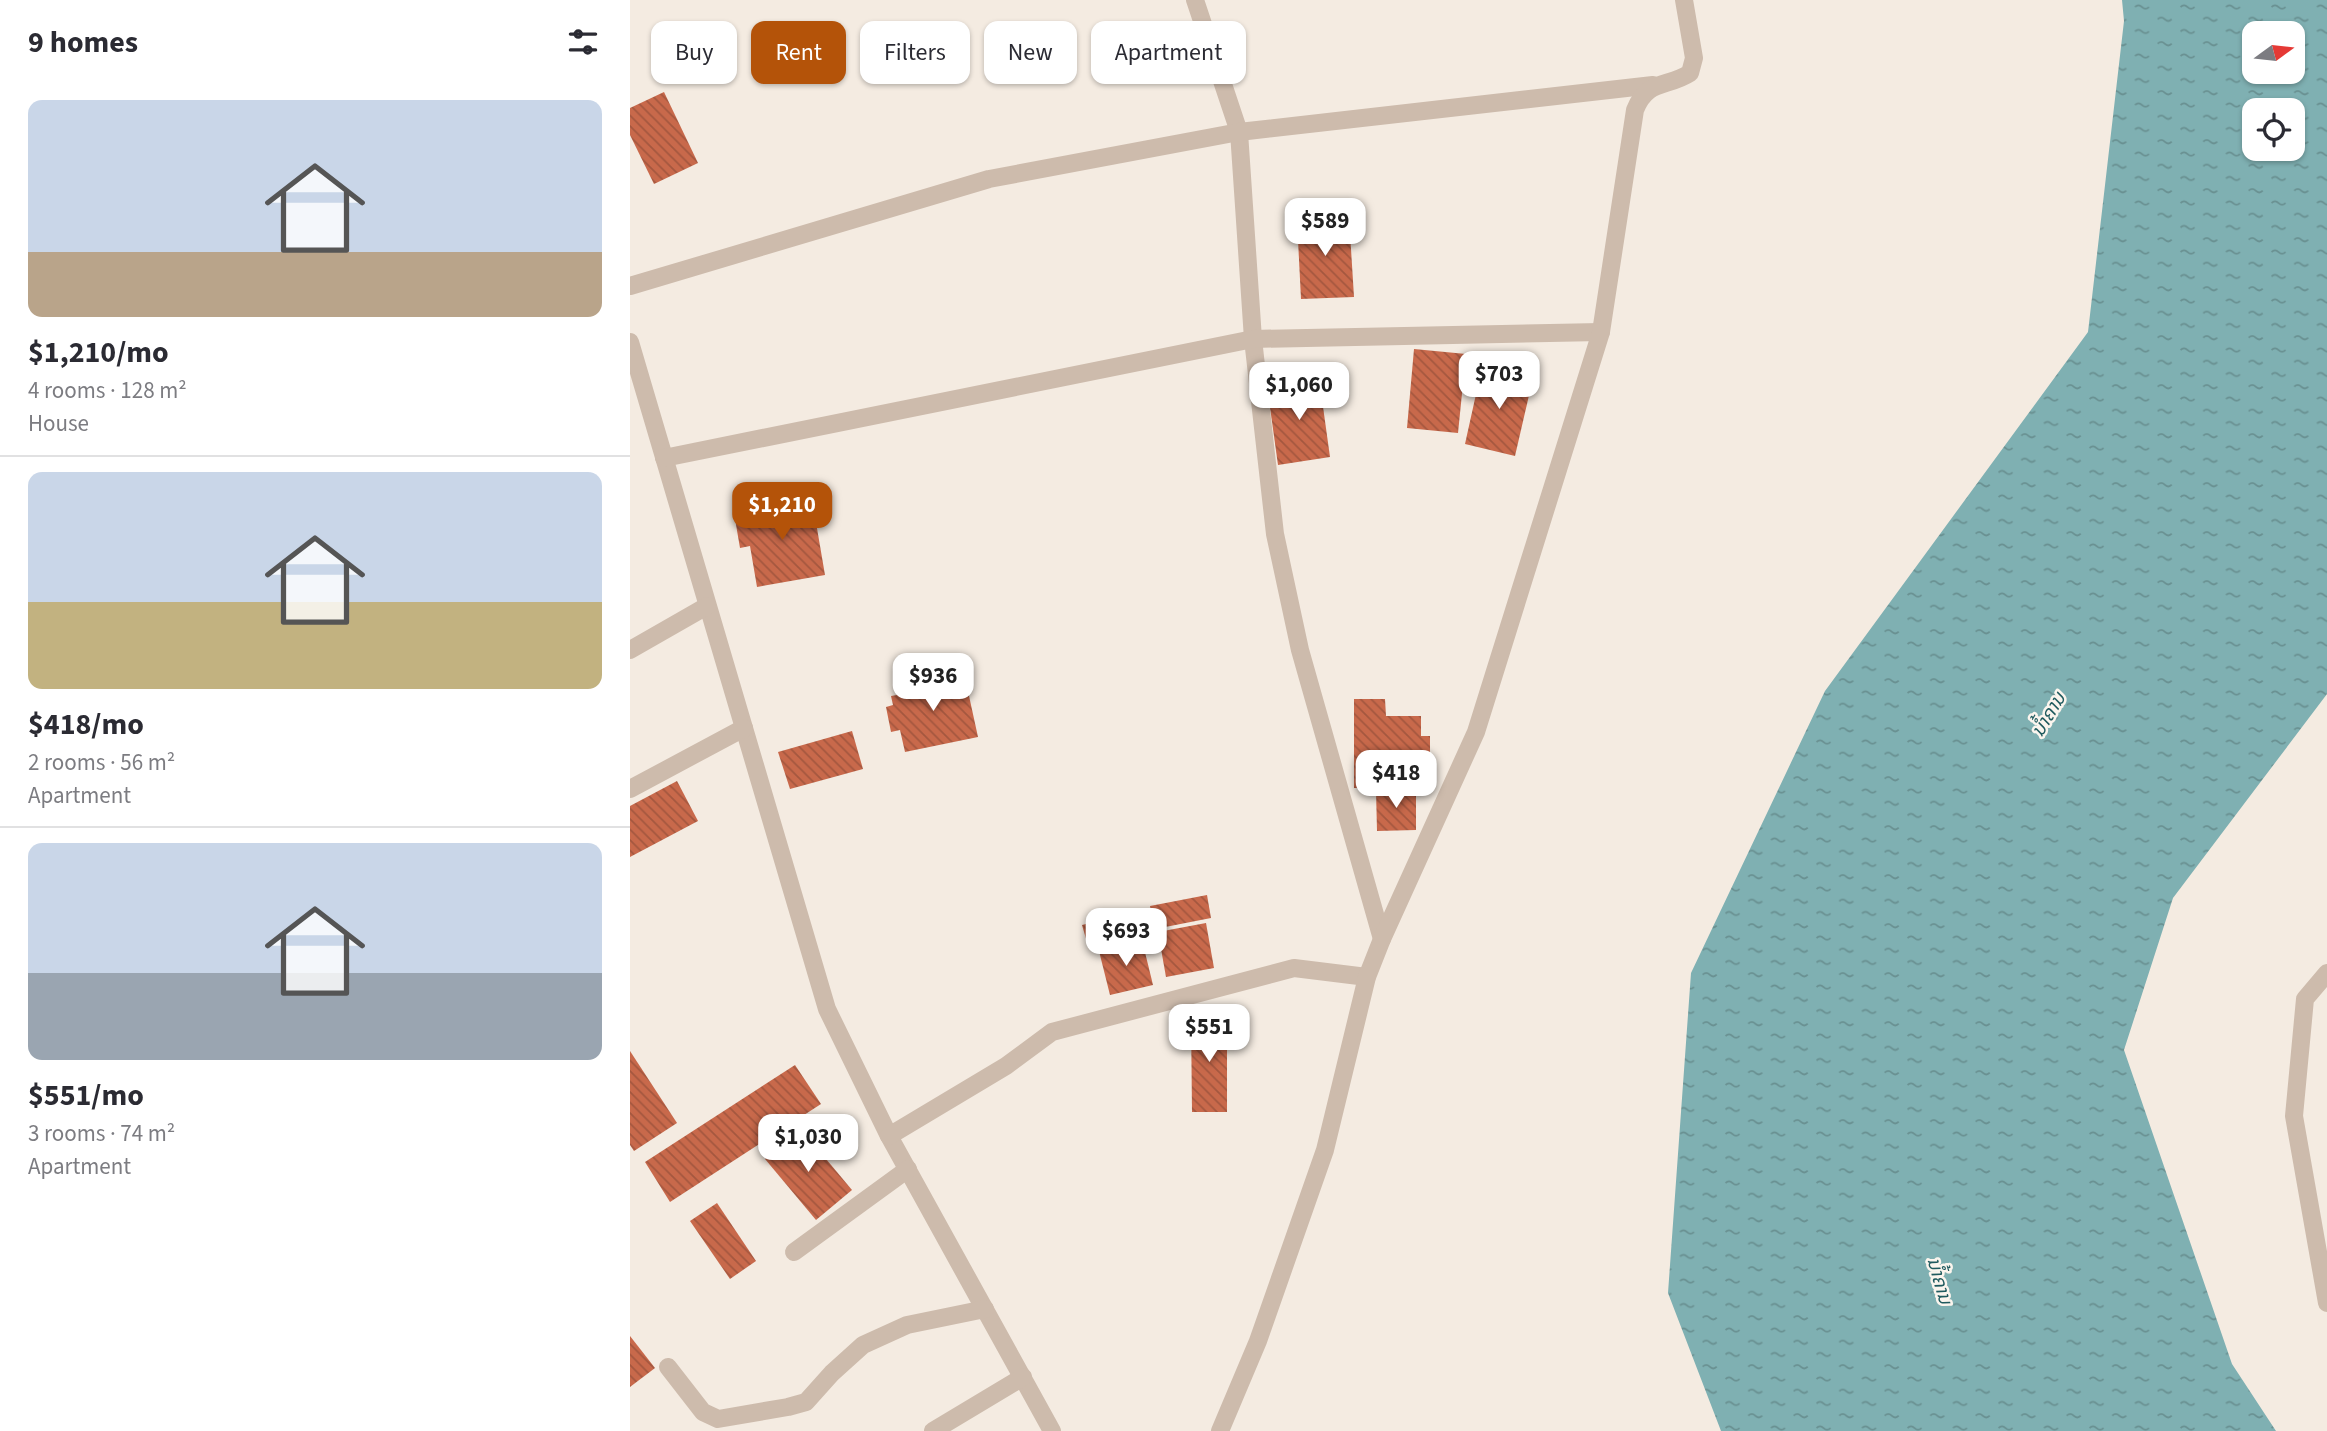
<!DOCTYPE html>
<meta charset="utf-8">
<style>
:root{--surface:#fff;--page:#f7f7f7;--text:#2b2b33;--muted:#7c7c81;--line:#e1e1e2;--accent:#b45309}
body{margin:0;font-family:"Source Sans 3","Noto Sans Lao",sans-serif;background:var(--page);color:var(--text);height:100vh;display:flex;flex-direction:column;font-size:26px;white-space:nowrap}
*{box-sizing:border-box;margin:0}
p{font-size:23px;color:var(--muted)}
.icon{flex:none;width:38px;height:38px;fill:none;stroke:currentColor;stroke-width:2;stroke-linecap:round;stroke-linejoin:round}
.map{position:relative;flex:1;overflow:hidden}
.drawer{display:flex;flex-direction:column;background:var(--surface);width:630px}
.drawer>*{flex:none}
.top-card{position:absolute;left:21px;top:21px;width:665px;height:63px;display:flex;gap:14px}
.needle{width:46px;rotate:75deg}
.fabs{position:absolute;left:1612px;top:21px;display:grid;gap:14px}
.fabs a{display:grid;place-items:center;width:63px;height:63px;border-radius:14px;background:var(--surface);box-shadow:0 2px 5px #0004;font-size:35px}
.price{position:absolute;translate:-50% -60px;padding:0 16px;border-radius:14px;background:#fff;color:#222;font-size:23px;line-height:46px;filter:drop-shadow(0 2px 4px #0008)}
.price::after{content:'';position:absolute;left:50%;top:42px;width:21px;height:16px;margin-left:-10px;background:inherit;clip-path:polygon(0 0,100% 0,50% 100%)}
.price.on{background:var(--accent);color:#fff}
ul{padding:0;list-style:none}
li{display:grid;align-content:center;gap:14px;height:371px;padding:0 28px}
li+li{border-top:2px solid var(--line)}
li span{display:grid;place-items:center;height:217px;border-radius:14px;color:#555}
li>.icon{margin-inline-start:auto}
span .icon{width:126px;height:126px;fill:#fffc;stroke-width:1}
li b{font-size:30px}
h2{display:flex;justify-content:space-between;align-items:center;height:84px;padding:0 28px;font-size:30px}
.pill{padding:0 24px;border-radius:14px;background:var(--surface);box-shadow:0 2px 5px #0004;font-size:24px;line-height:63px}
.pill.on{background:var(--accent);color:#fff}
main{display:flex;flex:1;min-height:0}
.map>svg:first-child{display:block}
.water{fill:url(#water-ripples);fill-rule:evenodd}
.building{fill:url(#building-back-hatch)}
.lines{fill:none;stroke-linecap:round;stroke-linejoin:round}
.minor{stroke:#cdbbac;stroke-width:18}
.labels{text-anchor:middle;dominant-baseline:central;stroke-width:5;stroke-linejoin:round;paint-order:stroke}
.water-label{font-size:19px;font-style:italic;fill:#1f5a5e;stroke:#fbf5ee}
</style>
<main>
<section class="drawer">
<h2>9 homes<svg class="icon" aria-label="filters" viewBox="0 0 24 24"><path d="M4 7h16M4 17h16"/><circle cx="9" cy="7" r="2"/><circle cx="15" cy="17" r="2"/></svg></h2>
<ul>
<li><span style="background:linear-gradient(#c9d6e8 70%,#b9a48a 0)"><svg class="icon" aria-label="home" viewBox="0 0 24 24"><path d="M3 11l9-7 9 7M6 9v11h12V9"/></svg></span><div><b>$1,210/mo</b><p>4 rooms · 128 m²</p><p>House</p></div></li>
<li><span style="background:linear-gradient(#c9d6e8 60%,#c2b280 0)"><svg class="icon" aria-label="home" viewBox="0 0 24 24"><path d="M3 11l9-7 9 7M6 9v11h12V9"/></svg></span><div><b>$418/mo</b><p>2 rooms · 56 m²</p><p>Apartment</p></div></li>
<li><span style="background:linear-gradient(#c9d6e8 60%,#9aa5b1 0)"><svg class="icon" aria-label="home" viewBox="0 0 24 24"><path d="M3 11l9-7 9 7M6 9v11h12V9"/></svg></span><div><b>$551/mo</b><p>3 rooms · 74 m²</p><p>Apartment</p></div></li>
</ul>
</section>
<div class="map">
<svg width="1697" height="1431" viewBox="0 0 1697 1431">
<defs>
<pattern id="water-ripples" width="26" height="14" patternUnits="userSpaceOnUse" patternTransform="scale(1.75)"><rect width="26" height="14" fill="#7fb0b2"/><path d="M2 4q2-2 4 0t4 0M15 11q2-2 4 0t4 0" fill="none" stroke="#699091"/></pattern>
<pattern id="building-back-hatch" width="6" height="6" patternUnits="userSpaceOnUse" patternTransform="scale(1.75)"><rect width="6" height="6" fill="#c8694b"/><path d="M-1 5l2 2M0 0l6 6M5-1l2 2" fill="none" stroke="#a4573f"/></pattern>
</defs>
<rect width="100%" height="100%" fill="#f4ebe1"/>
<!-- water -->
<path class="water" d="M1492 0H1697V694L1543 898 1494 1050 1602 1364 1646 1431H1091L1038 1293 1061 973 1195 691 1458 332 1494 21ZM1624 33H1662V72H1624ZM1624 110H1662V149H1624Z"/>
<!-- building -->
<g class="building">
<path d="M34 92 68 163 24 184 0 135V108Z"/>
<path d="M719 217 724 297 671 299 667 220Z"/>
<path d="M784 349 836 354 828 433 777 428Z"/>
<path d="M852 367 903 378 885 456 835 444Z"/>
<path d="M689 378 700 457 648 465 637 386Z"/>
<path d="M182 499 195 575 127 587 120 546 110 548 104 513Z"/>
<path d="M334 673 348 737 275 752 270 730 261 732 256 707 263 705 261 696 267 695 265 688Z"/>
<path d="M724 699H755L756 716H791V736H800V767H788L789 788H724Z"/>
<path d="M222 731 233 769 160 789 148 752Z"/>
<path d="M47 781 68 821 0 857V806Z"/>
<path d="M786 789V830L747 831 746 790Z"/>
<path d="M577 895 581 918 525 929 520 906Z"/>
<path d="M511 910 517 935 459 949 452 925Z"/>
<path d="M576 923 584 968 536 977 528 932Z"/>
<path d="M512 940 523 985 480 995 469 951Z"/>
<path d="M561 1016H597V1112H562Z"/>
<path d="M0 1051 47 1123 4 1151 0 1145Z"/>
<path d="M165 1065 191 1104 40 1202 15 1162Z"/>
<path d="M171 1129 222 1190 186 1220 135 1159Z"/>
<path d="M87 1203 126 1261 100 1279 60 1221Z"/>
<path d="M0 1336 25 1368 0 1387Z"/>
</g>
<g class="lines">
<!-- minor -->
<g class="minor">
<path d="M565 0 609 132 623 339 645 534 670 650 752 939"/>
<path d="M0 286 359 179 609 132 1023 85"/>
<path d="M0 342 197 1009 259 1136 422 1431"/>
<path d="M34 458 623 339 971 332"/>
<path d="M0 650 77 606"/>
<path d="M0 789 114 728"/>
<path d="M1697 973 1675 999 1664 1116 1697 1303"/>
<path d="M259 1136 376 1066 422 1032 664 968 737 977"/>
<path d="M164 1252 278 1169"/>
<path d="M38 1367 73 1412 88 1419 158 1407 176 1402 202 1373 233 1345 277 1325 355 1309"/>
<path d="M303 1431 393 1377"/>
<path d="M590 1431 628 1341 695 1150 737 977 752 939 846 732 971 332 1005 110C1017 79 1037 88 1060 73L1064 58 1054 0"/>
</g>
</g>
<g class="labels">
<!-- water labels -->
<g class="water-label">
<text transform="translate(1419 715) rotate(-59)">ນ້ຳຄານ</text>
<text transform="translate(1309 1281) rotate(74)">ນ້ຳຄານ</text>
</g>
</g>
</svg>
<div class="fabs">
<a><svg class="needle" viewBox="-14 -14 28 28"><path d="M0-13l5 13h-10z" fill="#e53935"/><path d="M0 13l5-13h-10z" fill="#7c7c81"/></svg></a>
<a><svg class="icon" aria-label="locate" viewBox="0 0 24 24"><circle cx="12" cy="12" r="6"/><path d="M12 2v4M12 18v4M2 12h4M18 12h4"/></svg></a>
</div>
<b class="price" style="left:695px;top:258px">$589</b>
<b class="price" style="left:869px;top:411px">$703</b>
<b class="price" style="left:669px;top:422px">$1,060</b>
<b class="price on" style="left:152px;top:542px">$1,210</b>
<b class="price" style="left:303px;top:713px">$936</b>
<b class="price" style="left:766px;top:810px">$418</b>
<b class="price" style="left:496px;top:968px">$693</b>
<b class="price" style="left:579px;top:1064px">$551</b>
<b class="price" style="left:178px;top:1174px">$1,030</b>
<div class="top-card">
<a class="pill">Buy</a>
<a class="pill on">Rent</a>
<a class="pill">Filters</a>
<a class="pill">New</a>
<a class="pill">Apartment</a>
</div>
</div>
</main>
